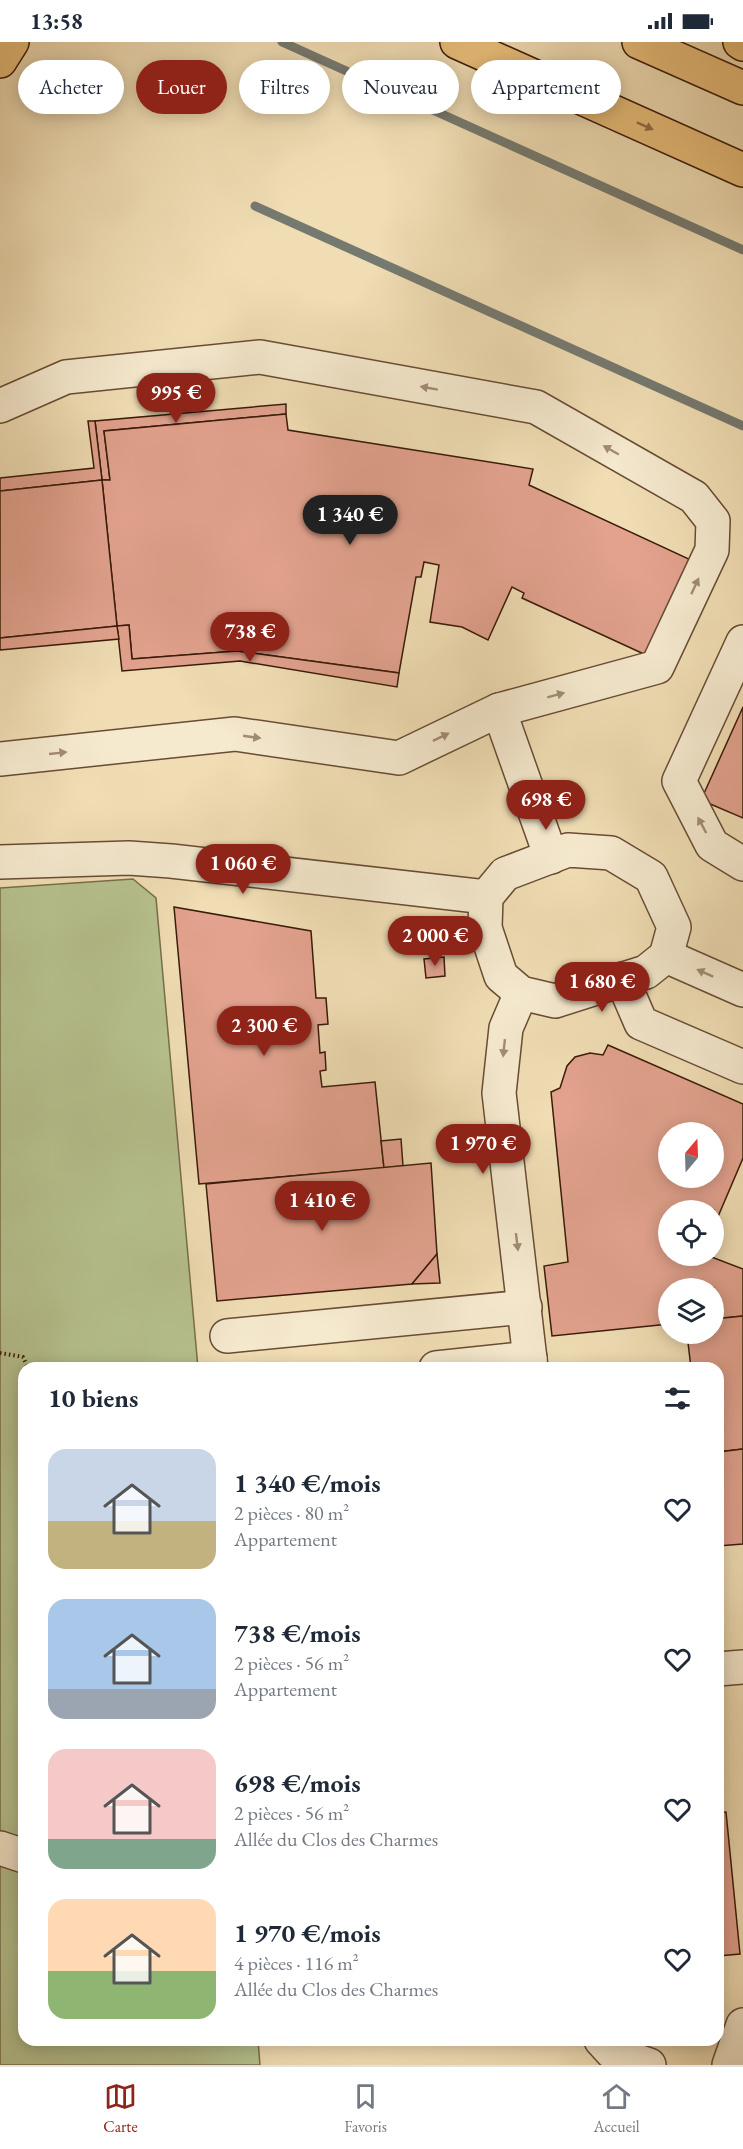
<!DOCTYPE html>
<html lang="fr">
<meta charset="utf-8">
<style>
:root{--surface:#fff;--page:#f2f2f3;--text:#1f2937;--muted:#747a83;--line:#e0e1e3;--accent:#8f2418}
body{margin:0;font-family:"EB Garamond",serif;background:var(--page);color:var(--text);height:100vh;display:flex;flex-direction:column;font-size:22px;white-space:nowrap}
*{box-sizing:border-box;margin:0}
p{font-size:20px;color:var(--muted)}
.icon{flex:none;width:33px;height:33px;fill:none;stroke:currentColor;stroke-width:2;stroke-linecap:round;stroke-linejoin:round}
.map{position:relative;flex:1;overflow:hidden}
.drawer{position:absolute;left:18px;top:1320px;width:706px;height:684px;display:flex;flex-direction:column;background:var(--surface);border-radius:18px;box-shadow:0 3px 15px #0003}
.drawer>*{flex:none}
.banner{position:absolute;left:18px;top:18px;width:708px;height:54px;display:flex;gap:12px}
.needle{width:39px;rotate:19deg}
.controls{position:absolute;left:658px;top:1080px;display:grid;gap:12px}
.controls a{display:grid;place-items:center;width:66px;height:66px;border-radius:50%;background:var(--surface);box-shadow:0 3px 15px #0003;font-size:30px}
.price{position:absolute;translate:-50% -51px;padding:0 14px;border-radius:21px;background:var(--accent);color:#fff;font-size:20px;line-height:39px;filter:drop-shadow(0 2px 3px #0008)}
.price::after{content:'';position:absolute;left:50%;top:36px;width:18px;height:14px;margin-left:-9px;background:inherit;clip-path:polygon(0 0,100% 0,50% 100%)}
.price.on{background:#222;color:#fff}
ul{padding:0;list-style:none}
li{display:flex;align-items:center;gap:18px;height:150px;padding:0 30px}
li span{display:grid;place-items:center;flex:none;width:168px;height:120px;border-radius:18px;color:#555}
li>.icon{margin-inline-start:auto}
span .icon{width:72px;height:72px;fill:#fffc;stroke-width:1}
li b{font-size:26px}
h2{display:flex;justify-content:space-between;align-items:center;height:72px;padding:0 30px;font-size:26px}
.tag{padding:0 21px;border-radius:27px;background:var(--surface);box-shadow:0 3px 15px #0003;font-size:21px;line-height:54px}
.tag.on{background:var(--accent);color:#fff}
.status{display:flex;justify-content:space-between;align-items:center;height:42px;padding:0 30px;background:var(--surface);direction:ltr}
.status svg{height:16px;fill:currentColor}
.tabs{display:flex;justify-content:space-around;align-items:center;height:84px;border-top:2px solid var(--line);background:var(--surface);font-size:16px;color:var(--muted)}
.tabs a{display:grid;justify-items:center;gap:3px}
.tabs .on{color:var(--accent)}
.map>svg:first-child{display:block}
.green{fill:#b6c28f;stroke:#786e4c;stroke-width:1.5}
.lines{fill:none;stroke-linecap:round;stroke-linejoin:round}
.stream{stroke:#757a71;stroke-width:9}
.building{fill:#e2a28e;stroke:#3a1b09;stroke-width:1.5;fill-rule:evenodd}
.minor-casing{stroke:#684c34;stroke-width:36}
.highway-casing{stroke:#3a1b09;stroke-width:36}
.path{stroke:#3a1b09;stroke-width:4;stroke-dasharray:1.5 3;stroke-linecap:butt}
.minor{stroke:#f5e9ce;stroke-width:33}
.highway{stroke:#e8be7a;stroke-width:33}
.oneway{fill:#916c42}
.oneway2{fill:#a18c75}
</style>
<div class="status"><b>13:58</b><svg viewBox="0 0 49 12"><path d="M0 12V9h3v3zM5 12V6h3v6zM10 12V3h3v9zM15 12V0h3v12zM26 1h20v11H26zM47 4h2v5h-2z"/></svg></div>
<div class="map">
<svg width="743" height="2023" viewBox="0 0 743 2023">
<rect width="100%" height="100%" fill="#f0ddb4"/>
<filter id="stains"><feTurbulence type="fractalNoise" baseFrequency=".00333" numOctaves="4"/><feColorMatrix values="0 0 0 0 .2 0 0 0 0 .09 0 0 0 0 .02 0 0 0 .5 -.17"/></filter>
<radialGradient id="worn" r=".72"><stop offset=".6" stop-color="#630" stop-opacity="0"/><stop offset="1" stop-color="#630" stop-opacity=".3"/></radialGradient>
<!-- green -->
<path class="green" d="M133 837 156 856 198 1326H24V1998H258L260 2023H0V846Z"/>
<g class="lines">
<!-- stream -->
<g class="stream">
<path d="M282 0 743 208"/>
<path d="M255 164 743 384"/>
</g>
</g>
<!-- building -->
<g class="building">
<path d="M286 362V372L104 389 110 438H102L95 379Z"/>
<path d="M286 372 288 388 533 427 529 443 691 518 646 613 522 556 524 551 512 545 488 598 462 585 430 580 439 523 424 520 421 535H416L399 631 237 609 132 617 129 583 117 584 102 438H110L104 389Z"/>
<path d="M88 379H95L102 438 0 449V436L94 426Z"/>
<path d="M102 438 117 584 0 596V449Z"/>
<path d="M129 583 132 617 237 609 399 631 397 645 240 619 122 629 117 584Z"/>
<path d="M117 584 119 597 0 608V596Z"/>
<path d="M743 665V776L701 758Z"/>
<path d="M174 865 311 889 316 956H326L328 982 318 983 320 1011 325 1010 326 1028 320 1029 322 1045 375 1040 384 1126 199 1142Z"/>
<path d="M444 915 445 934 426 936 424 917Z"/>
<path d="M608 1003 743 1062V1116L714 1184V1168H669V1214H709L743 1227V1274L714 1277V1246H669V1282L552 1294 544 1224 568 1220 551 1050 560 1046 567 1024 575 1015 590 1011 603 1013ZM669 1090H714V1136H669Z"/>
<path d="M401 1097 403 1124 384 1126 381 1099Z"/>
<path d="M431 1121 437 1212 412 1242 217 1259 206 1142Z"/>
<path d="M437 1212 440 1241 412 1242Z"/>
<path d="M743 1274V1407L718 1410V1326H691L687 1292H714V1277Z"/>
<path d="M743 1407V1502L718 1504V1410Z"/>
<path d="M726 1770 740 1912 718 1914V1771Z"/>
</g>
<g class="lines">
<!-- minor casing -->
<g class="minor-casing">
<g id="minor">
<path d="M0 364 66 335 260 315 536 365 694 455 713 479 712 508 657 625 499 668 399 716 235 692 0 717"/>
<path d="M743 600 679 739 712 803 743 822"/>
<path d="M499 668 551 815"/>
<path d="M568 808 611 811 651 835 674 885 666 914 646 930 555 959 521 951 501 934 485 886 486 855 505 832Z"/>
<path d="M0 820 129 816 171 819 486 855"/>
<path d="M666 914 743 948"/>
<path d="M622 937 641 981 743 1025"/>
<path d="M521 951 506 986 499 1051 531 1326"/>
<path d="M227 1294 525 1265"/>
<path d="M436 1326 530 1316"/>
<path d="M718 1627 743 1625"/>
<path d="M0 1806 24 1814"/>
<path d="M601 1998 612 2010 649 2023"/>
<path d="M729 2023 743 1983"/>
</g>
</g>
<!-- highway casing -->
<g class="highway-casing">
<g id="highway">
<path d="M457 0 743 128"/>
<path d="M639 0 743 46"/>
<path d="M740 0 743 2"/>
<path d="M0 19 12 0"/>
</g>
</g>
<!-- path -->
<path class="path" d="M0 1311 23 1315 28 1326"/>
<!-- minor -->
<use href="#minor" class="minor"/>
<!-- highway -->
<use href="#highway" class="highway"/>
</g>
<!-- one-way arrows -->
<defs><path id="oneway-solid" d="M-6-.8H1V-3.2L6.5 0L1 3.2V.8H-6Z" transform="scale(1.5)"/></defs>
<use class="oneway" href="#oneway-solid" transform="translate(645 84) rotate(24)"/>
<g class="oneway2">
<use href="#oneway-solid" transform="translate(429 346) rotate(-170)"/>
<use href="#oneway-solid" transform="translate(611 408) rotate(-150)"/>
<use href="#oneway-solid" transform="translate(695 544) rotate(-65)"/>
<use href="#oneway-solid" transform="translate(556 653) rotate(-15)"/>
<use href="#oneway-solid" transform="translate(252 695) rotate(8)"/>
<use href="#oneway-solid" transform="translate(441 695) rotate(-26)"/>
<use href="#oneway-solid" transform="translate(58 711) rotate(-6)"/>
<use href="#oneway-solid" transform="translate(702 783) rotate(-118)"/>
<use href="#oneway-solid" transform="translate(705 931) rotate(-156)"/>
<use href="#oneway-solid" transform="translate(504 1006) rotate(96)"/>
<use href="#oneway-solid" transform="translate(517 1200) rotate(83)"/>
</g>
<rect width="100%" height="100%" filter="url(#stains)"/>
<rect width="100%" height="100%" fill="url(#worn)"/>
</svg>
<div class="controls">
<a><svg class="needle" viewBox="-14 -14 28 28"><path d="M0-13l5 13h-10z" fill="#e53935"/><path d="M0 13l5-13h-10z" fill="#747a83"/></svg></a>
<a><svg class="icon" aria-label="locate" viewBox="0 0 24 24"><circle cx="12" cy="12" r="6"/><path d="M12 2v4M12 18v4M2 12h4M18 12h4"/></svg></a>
<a><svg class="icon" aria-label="layers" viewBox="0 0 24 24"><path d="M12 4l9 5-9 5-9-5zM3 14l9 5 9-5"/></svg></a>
</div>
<b class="price" style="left:176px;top:382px">995 €</b>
<b class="price on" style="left:350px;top:504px">1 340 €</b>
<b class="price" style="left:250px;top:621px">738 €</b>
<b class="price" style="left:546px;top:789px">698 €</b>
<b class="price" style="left:243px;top:853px">1 060 €</b>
<b class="price" style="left:435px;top:925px">2 000 €</b>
<b class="price" style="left:602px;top:971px">1 680 €</b>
<b class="price" style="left:264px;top:1015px">2 300 €</b>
<b class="price" style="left:483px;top:1133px">1 970 €</b>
<b class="price" style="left:322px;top:1190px">1 410 €</b>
<div class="banner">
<a class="tag">Acheter</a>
<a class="tag on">Louer</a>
<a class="tag">Filtres</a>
<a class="tag">Nouveau</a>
<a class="tag">Appartement</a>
</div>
<section class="drawer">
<h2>10 biens<svg class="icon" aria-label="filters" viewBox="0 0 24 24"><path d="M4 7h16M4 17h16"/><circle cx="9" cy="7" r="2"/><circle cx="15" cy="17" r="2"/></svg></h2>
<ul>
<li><span style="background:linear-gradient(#c9d6e8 60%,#c2b280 0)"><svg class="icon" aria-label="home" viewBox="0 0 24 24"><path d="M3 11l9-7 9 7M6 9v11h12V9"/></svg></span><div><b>1 340 €/mois</b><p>2 pièces · 80 m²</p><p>Appartement</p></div><svg class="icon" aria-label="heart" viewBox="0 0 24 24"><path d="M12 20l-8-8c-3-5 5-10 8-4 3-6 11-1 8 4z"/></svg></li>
<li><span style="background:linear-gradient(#a9c7e8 75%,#9aa5b1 0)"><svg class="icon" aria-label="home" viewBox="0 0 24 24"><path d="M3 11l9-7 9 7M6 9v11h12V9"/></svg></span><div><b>738 €/mois</b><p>2 pièces · 56 m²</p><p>Appartement</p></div><svg class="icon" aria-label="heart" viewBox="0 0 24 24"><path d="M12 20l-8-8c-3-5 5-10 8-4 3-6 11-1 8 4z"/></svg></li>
<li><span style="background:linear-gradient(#f6c9c9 75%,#7fa58c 0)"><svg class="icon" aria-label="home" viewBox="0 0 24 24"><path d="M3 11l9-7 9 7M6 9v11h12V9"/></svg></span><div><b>698 €/mois</b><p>2 pièces · 56 m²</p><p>Allée du Clos des Charmes</p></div><svg class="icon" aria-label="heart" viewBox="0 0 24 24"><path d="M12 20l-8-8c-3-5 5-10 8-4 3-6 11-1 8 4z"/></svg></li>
<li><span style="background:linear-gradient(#ffd9b3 60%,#8fb573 0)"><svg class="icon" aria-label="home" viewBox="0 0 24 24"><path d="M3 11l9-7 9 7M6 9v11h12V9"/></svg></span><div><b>1 970 €/mois</b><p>4 pièces · 116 m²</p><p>Allée du Clos des Charmes</p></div><svg class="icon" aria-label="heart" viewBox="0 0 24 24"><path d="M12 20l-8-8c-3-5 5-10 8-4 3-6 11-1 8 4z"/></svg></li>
</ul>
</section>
</div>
<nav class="tabs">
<a class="on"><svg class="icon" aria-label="map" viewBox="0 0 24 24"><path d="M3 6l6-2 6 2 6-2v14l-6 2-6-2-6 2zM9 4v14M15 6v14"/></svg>Carte</a>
<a><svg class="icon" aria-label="saved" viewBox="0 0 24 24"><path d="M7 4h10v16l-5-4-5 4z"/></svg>Favoris</a>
<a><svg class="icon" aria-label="home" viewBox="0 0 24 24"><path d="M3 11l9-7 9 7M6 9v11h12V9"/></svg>Accueil</a>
</nav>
